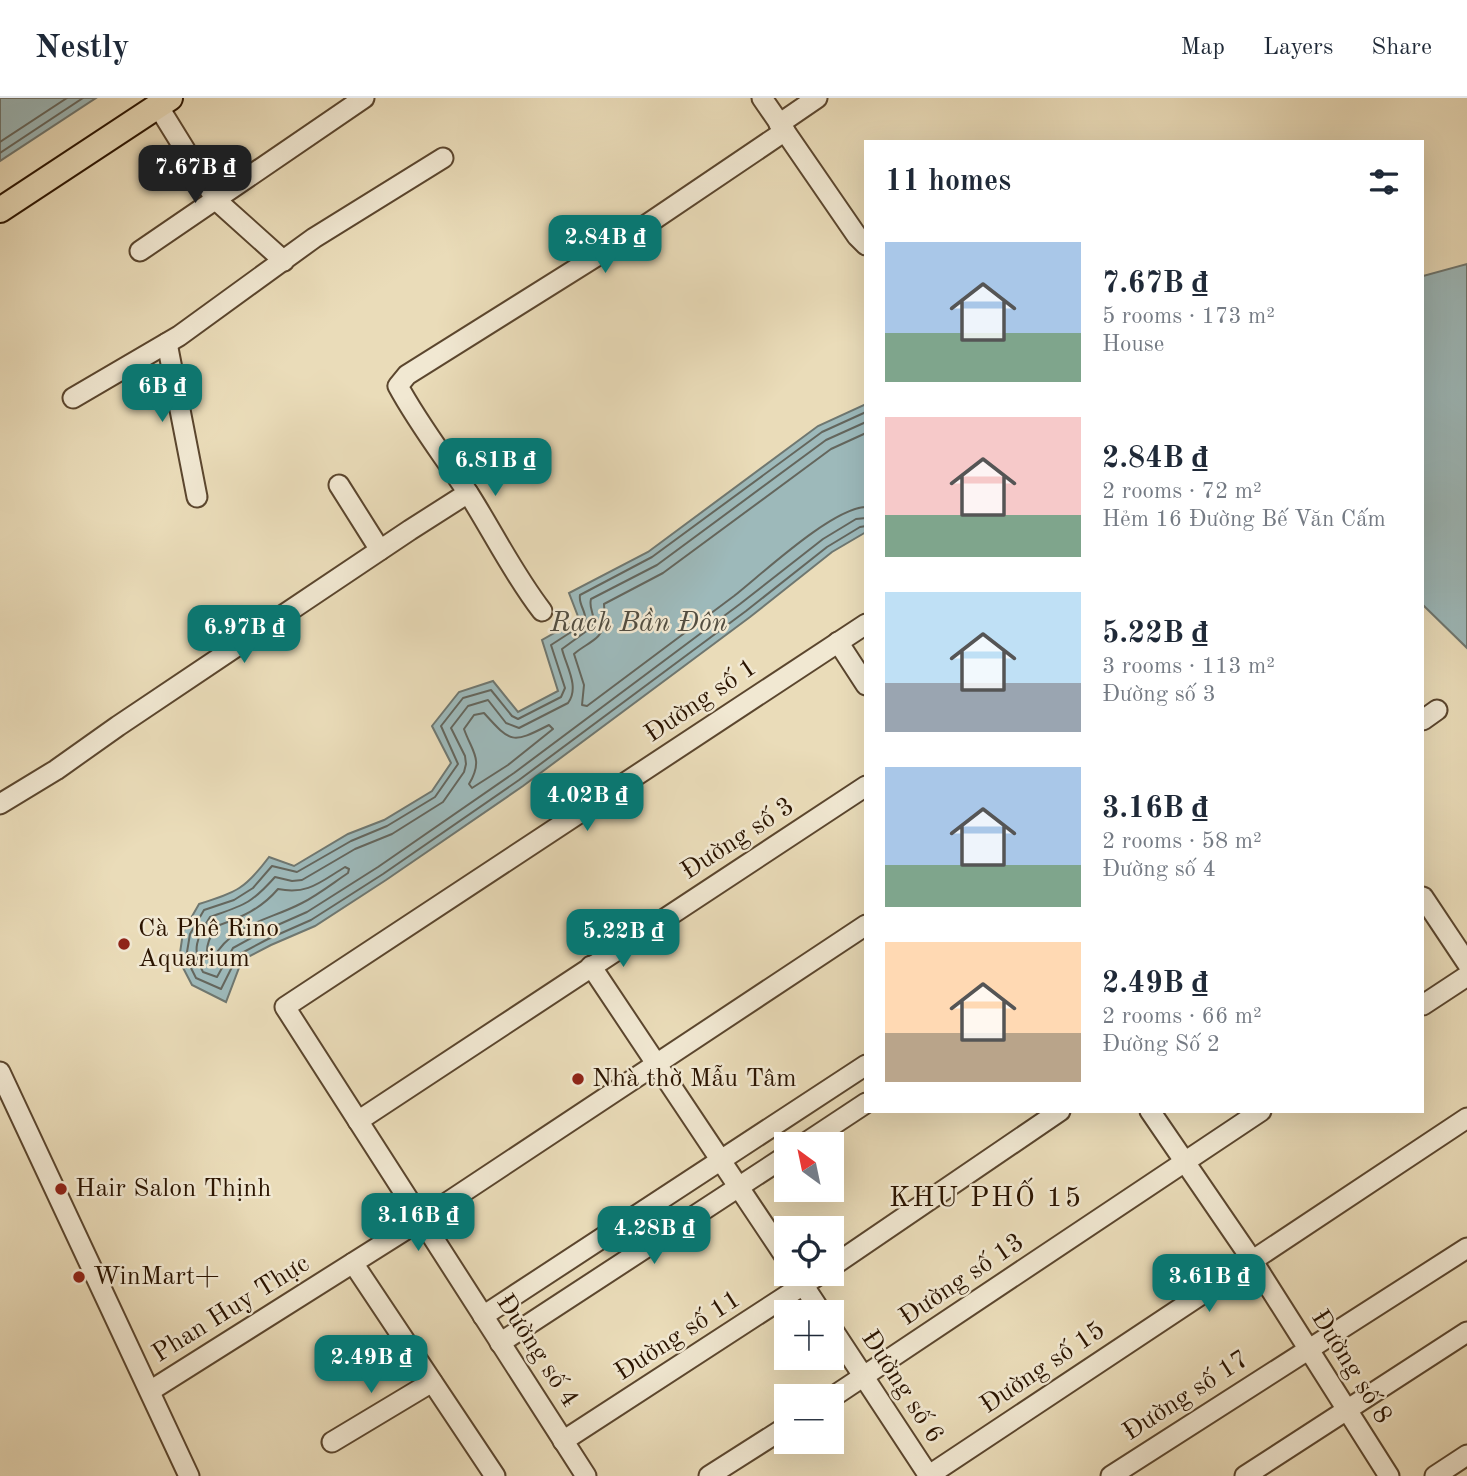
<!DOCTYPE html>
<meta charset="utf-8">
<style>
:root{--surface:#fff;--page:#f6f6f7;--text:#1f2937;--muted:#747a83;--line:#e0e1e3;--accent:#0f766e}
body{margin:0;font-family:"Old Standard TT",serif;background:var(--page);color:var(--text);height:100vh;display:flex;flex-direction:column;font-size:26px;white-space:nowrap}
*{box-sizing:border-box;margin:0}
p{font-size:23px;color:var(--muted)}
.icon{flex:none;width:38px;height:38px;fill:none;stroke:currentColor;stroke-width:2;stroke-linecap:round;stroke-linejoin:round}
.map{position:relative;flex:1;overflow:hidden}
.panel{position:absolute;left:864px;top:42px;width:560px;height:973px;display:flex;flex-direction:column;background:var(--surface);border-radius:0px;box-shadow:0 7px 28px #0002}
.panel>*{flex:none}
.needle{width:46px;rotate:327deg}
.buttons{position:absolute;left:774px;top:1034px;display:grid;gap:14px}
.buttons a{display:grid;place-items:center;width:70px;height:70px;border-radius:0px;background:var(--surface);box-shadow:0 7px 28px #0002;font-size:35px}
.price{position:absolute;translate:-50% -60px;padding:0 16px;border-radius:14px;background:var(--accent);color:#fff;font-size:23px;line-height:46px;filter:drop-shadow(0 2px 4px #0008)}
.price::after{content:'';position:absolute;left:50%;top:42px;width:21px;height:16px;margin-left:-10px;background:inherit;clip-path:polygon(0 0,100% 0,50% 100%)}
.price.on{background:#222;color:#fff}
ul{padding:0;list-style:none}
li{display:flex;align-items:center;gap:21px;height:175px;padding:0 21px}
li span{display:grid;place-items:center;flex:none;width:196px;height:140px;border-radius:0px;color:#555}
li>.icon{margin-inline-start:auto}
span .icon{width:84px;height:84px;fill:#fffc;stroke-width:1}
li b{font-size:30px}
h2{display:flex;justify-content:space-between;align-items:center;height:84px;padding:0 21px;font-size:30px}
header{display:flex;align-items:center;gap:42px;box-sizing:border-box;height:98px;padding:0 35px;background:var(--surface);border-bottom:2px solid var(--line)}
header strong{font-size:33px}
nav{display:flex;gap:38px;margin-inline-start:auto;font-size:24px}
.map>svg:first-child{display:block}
.water{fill:#9db9ba;stroke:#6f7770;stroke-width:2}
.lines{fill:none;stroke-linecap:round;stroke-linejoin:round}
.shore{stroke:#64665d;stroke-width:2}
.minor-casing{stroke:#5b462e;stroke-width:23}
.major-casing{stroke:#2b1400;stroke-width:28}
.minor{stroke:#f1e8d2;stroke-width:19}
.major{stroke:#eadcb9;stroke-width:24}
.poi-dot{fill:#8f2418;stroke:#f1e8d2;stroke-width:2.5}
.labels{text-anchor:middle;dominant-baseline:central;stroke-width:5;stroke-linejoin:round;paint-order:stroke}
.street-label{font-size:26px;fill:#2b1400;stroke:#f1e8d2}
.poi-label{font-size:26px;fill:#2b1400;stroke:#f1e8d2;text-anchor:start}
.water-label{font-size:28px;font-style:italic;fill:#534e41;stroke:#f1e8d2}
.neighbourhood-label{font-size:28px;letter-spacing:2px;fill:#2b1400;stroke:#f1e8d2}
</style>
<header>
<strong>Nestly</strong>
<nav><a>Map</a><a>Layers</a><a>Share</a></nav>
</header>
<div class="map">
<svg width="1467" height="1378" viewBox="0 0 1467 1378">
<rect width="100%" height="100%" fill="#eadcb9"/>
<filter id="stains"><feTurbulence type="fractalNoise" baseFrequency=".00286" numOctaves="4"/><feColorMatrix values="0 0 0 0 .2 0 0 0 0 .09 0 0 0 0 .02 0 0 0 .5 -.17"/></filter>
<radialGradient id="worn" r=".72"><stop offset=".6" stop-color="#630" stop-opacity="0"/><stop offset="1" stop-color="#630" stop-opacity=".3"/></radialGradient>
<!-- water -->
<g class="water">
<path d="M0 0H96L0 63Z"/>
<path d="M1467 166V550L1423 507V178Z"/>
<path d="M866 306V434L832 454 750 519 523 688 386 782 315 828 271 847 242 862 226 904 192 887 179 862 183 834 199 806C237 794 245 791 269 759L294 768 348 736 384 722 432 693 451 665 432 628 459 594 493 583 518 614 558 593 542 542 579 521 569 495 648 454 818 328Z"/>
</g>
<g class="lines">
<!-- shore -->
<g class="shore">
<path d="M0 44 67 0"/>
<path d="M0 55 83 0"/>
<path d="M866 314 822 334 652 459 580 497C578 507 588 515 585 525L551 547 565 590 561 599 518 621 512 618 491 592 463 600 441 628 458 666 435 699 387 728 351 743 297 774 272 768 253 790 234 802 204 812 190 836 186 860 196 880 221 891 238 857 268 841 311 822 383 776 519 682 746 513 827 449 860 429 866 428"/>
<path d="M866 324 826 342 657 467 591 501C588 511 597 518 592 529L562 551C566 568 580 589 568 605L519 630 506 625 488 602 468 608 451 630 465 658 466 666 464 674 443 704 392 736 355 751 302 782 292 783 275 779C251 806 244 807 210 819 197 839 191 852 203 874L217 879 233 850 264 833 307 814 378 769 514 675 740 506 823 441 856 421 866 420"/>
<path d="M866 335 831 351 663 475 604 506C604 512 606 518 605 523 603 542 586 545 574 556L584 587 582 607 587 608C636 571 685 535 734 498 762 476 832 410 866 409"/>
<path d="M484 615C511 645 512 646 549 627L553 631 508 667 472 690 469 686C484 661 472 654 464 631L474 617Z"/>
<path d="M345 769 349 771 348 775C333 785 318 797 302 805 270 822 231 826 213 861H208C204 849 211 837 217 828 242 819 261 811 278 791 308 797 320 784 345 769Z"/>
</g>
<!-- minor casing -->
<g class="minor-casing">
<g id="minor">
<path d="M762 0 857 138 866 147"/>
<path d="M158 8 216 102 284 163"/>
<path d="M779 26 817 0"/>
<path d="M140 153 364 0"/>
<path d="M167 245 197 399"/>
<path d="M73 300 179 238 314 140 443 60"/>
<path d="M339 387 380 452"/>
<path d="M542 513C514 477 494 436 470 398 446 361 419 327 398 288L407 277 643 129 785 33"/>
<path d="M838 544 866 587"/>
<path d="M1423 622 1437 612"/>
<path d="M0 706 56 672 118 628 410 432 468 395"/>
<path d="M1423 799 1467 865"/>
<path d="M591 868 786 1160"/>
<path d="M1423 907 1467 878"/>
<path d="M0 974 189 1378"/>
<path d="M1150 1013 1252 1162 1389 1378"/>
<path d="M358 1023 866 688"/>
<path d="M804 1046 866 1005"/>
<path d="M353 1165 495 1378"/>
<path d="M831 1169 1060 1013"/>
<path d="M796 1176 821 1214"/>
<path d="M483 1218 866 967"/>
<path d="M831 1229 929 1378"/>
<path d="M500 1245 786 1058"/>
<path d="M150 1293 421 1122 866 827"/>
<path d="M831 1300 1261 1013"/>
<path d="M563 1343 820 1176"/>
<path d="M332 1344 432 1284"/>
<path d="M586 1378 285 909 866 526"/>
<path d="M709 1378 786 1329"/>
<path d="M928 1378 1467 1020"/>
<path d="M1111 1378 1467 1150"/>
<path d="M1245 1378 1467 1234"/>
<path d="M1435 1378 1467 1357"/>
</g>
</g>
<!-- major casing -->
<g class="major-casing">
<path id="major" d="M0 112 170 0"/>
</g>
<!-- minor -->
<use href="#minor" class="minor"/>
<!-- major -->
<use href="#major" class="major"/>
</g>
<!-- markers -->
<g class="poi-dot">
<circle cx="124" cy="846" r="7"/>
<circle cx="578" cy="981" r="7"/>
<circle cx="61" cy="1091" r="7"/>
<circle cx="79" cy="1179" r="7"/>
</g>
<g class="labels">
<!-- street labels -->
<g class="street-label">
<text transform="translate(701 603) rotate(-34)">Đường số 1</text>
<text transform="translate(738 741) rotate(-33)">Đường số 3</text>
<text transform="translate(962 1182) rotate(-34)">Đường số 13</text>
<text transform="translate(231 1211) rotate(-32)">Phan Huy Thực</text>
<text transform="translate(678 1238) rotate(-33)">Đường số 11</text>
<text transform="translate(537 1253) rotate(57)">Đường số 4</text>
<text transform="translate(1351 1269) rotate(58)">Đường số 8</text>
<text transform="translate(1043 1270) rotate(-34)">Đường số 15</text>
<text transform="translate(902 1289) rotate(57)">Đường số 6</text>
<text transform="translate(1186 1298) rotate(-33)">Đường số 17</text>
</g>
<!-- poi labels -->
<g class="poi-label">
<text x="138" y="831">Cà Phê Rino<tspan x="138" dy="30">Aquarium</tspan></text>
<text x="592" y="981">Nhà thờ Mẫu Tâm</text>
<text x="75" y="1091">Hair Salon Thịnh</text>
<text x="93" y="1179">WinMart+</text>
</g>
<!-- water labels -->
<g class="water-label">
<text x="639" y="526">Rạch Bần Đôn</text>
</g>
<!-- neighbourhood labels -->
<g class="neighbourhood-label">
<text x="986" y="1101">KHU PHỐ 15</text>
</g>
</g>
<rect width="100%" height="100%" filter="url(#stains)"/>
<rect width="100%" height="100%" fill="url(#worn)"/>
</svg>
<div class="buttons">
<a><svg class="needle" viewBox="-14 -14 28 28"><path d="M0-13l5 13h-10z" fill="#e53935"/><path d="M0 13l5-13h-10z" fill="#747a83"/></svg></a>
<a><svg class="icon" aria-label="locate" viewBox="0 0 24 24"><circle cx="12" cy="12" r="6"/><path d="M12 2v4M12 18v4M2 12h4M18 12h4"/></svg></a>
<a>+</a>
<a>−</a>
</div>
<b class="price on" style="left:195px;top:107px">7.67B ₫</b>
<b class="price" style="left:605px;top:177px">2.84B ₫</b>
<b class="price" style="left:162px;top:326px">6B ₫</b>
<b class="price" style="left:495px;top:400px">6.81B ₫</b>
<b class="price" style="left:244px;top:567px">6.97B ₫</b>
<b class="price" style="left:587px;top:735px">4.02B ₫</b>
<b class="price" style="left:623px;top:871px">5.22B ₫</b>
<b class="price" style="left:418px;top:1155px">3.16B ₫</b>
<b class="price" style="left:654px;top:1168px">4.28B ₫</b>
<b class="price" style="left:1209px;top:1216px">3.61B ₫</b>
<b class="price" style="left:371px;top:1297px">2.49B ₫</b>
<section class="panel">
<h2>11 homes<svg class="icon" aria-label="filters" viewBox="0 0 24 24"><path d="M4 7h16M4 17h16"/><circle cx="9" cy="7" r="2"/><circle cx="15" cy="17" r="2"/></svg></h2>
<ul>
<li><span style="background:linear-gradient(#a9c7e8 65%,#7fa58c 0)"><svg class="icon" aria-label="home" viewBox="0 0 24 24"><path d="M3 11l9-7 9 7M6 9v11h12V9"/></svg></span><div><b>7.67B ₫</b><p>5 rooms · 173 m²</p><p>House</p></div></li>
<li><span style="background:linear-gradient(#f6c9c9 70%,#7fa58c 0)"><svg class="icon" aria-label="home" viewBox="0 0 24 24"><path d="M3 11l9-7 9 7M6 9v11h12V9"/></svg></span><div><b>2.84B ₫</b><p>2 rooms · 72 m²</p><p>Hẻm 16 Đường Bế Văn Cấm</p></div></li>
<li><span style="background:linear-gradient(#bfe0f5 65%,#9aa5b1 0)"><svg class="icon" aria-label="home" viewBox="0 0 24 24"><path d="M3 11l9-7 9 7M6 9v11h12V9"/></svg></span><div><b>5.22B ₫</b><p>3 rooms · 113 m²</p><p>Đường số 3</p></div></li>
<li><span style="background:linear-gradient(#a9c7e8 70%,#7fa58c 0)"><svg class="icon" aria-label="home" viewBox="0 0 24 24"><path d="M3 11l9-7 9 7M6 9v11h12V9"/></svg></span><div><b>3.16B ₫</b><p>2 rooms · 58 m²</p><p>Đường số 4</p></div></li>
<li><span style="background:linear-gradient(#ffd9b3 65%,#b9a48a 0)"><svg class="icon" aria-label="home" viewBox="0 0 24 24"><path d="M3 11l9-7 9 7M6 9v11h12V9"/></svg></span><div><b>2.49B ₫</b><p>2 rooms · 66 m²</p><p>Đường Số 2</p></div></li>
</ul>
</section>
</div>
